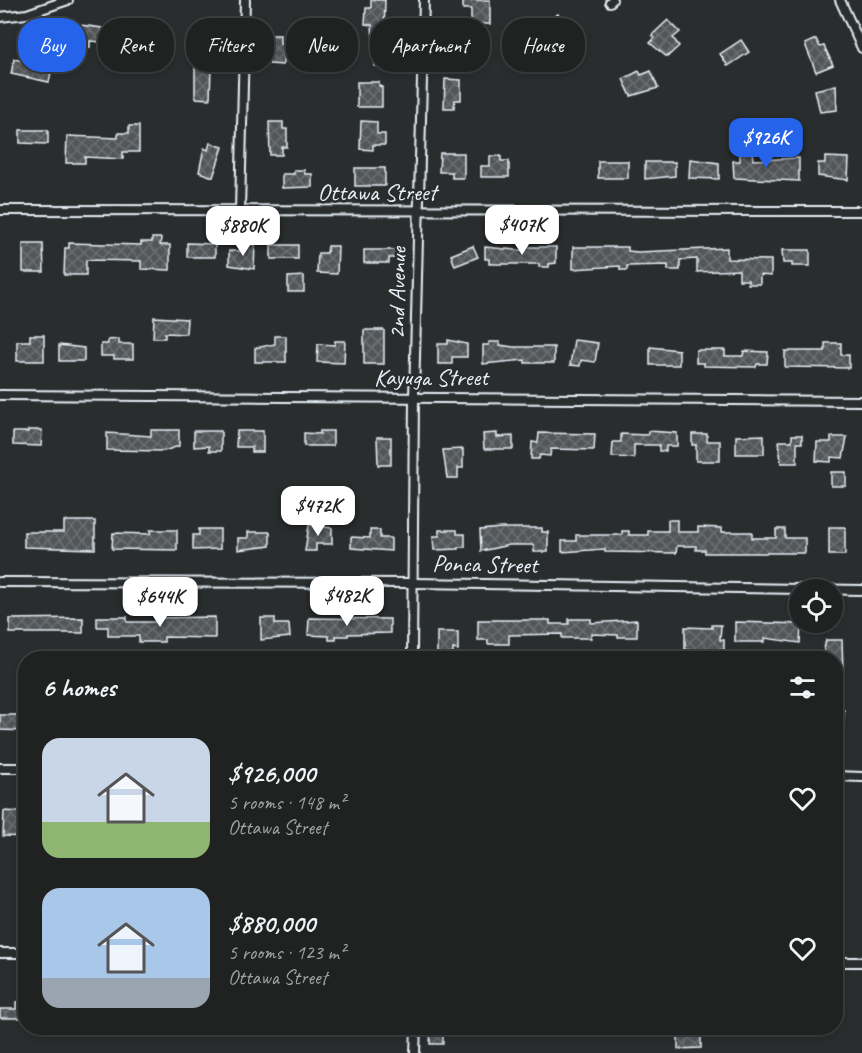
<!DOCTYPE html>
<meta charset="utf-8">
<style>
:root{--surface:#202222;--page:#282a2a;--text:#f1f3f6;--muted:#a2a4a5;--line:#3d3f40;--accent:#2563eb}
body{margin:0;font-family:Caveat,sans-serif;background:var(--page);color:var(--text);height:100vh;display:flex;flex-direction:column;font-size:22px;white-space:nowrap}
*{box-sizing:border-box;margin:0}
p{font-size:20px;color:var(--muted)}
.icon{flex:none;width:33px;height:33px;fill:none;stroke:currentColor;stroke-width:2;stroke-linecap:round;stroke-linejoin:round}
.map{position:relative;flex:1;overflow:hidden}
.drawer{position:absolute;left:18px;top:651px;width:825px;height:384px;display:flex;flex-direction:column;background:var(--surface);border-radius:24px;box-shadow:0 3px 9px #0003,0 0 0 2px var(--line)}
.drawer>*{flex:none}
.top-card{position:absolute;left:18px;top:18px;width:826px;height:54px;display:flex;gap:12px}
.tools{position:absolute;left:789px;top:579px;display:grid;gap:12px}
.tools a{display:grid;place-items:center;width:54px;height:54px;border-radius:50%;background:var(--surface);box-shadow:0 3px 9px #0003,0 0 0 2px var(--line);font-size:30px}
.price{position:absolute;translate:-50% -51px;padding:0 14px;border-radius:12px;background:#fff;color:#222;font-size:20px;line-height:39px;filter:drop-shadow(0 2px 3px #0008)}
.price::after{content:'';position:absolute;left:50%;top:36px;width:18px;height:14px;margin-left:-9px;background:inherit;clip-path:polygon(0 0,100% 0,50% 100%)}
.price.active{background:var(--accent);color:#fff}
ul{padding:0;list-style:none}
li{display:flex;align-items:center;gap:18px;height:150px;padding:0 24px}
li span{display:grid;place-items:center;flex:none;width:168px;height:120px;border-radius:18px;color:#555}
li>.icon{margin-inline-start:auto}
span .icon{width:72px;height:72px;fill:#fffc;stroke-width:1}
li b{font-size:26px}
h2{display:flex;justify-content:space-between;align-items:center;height:72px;padding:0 24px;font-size:26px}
.chip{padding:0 21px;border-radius:24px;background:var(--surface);box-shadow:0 3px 9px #0003,0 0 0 2px var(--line);font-size:21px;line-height:54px}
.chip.active{background:var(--accent);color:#fff}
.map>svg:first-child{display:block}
.building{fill:url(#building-cross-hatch);stroke:#e8f1f8;stroke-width:1.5}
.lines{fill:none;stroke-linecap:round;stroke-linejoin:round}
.minor-casing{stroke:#e8f1f8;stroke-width:12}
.minor{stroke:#2a2d2e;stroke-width:8}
.labels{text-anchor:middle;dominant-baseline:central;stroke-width:5;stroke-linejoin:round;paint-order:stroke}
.street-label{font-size:24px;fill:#e8f1f8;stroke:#2a2d2e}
</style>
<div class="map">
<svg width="862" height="1053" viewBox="0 0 862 1053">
<defs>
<pattern id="building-cross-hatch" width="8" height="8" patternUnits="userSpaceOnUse" patternTransform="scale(1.5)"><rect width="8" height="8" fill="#535759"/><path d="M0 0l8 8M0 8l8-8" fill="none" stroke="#6c7072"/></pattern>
</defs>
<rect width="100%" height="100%" fill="#2a2d2e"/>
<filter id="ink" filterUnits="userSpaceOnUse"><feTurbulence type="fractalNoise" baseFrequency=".0167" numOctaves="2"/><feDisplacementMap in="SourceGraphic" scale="12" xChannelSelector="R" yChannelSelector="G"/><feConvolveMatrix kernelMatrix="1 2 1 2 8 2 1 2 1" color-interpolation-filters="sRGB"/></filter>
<g filter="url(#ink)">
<!-- building -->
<g class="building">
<path d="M371 0H385L384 33H387V66H375L372 25 365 24 366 8H371Z"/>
<path d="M463 0H490V24H476L478 66 462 68 458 35 471 34V9H463Z"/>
<path d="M558 14 564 25 573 19 579 29 561 40 549 19Z"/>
<path d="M668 20 680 32 673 38 679 46 667 57 650 43 655 38 652 35Z"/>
<path d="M73 24 102 28V42L90 41V47H82V41L72 40Z"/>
<path d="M267 35H280V43H284L283 65 269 64Z"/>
<path d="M816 39 820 47 824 46 833 65 816 72 805 44Z"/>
<path d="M741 40 749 52 728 66 720 54Z"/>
<path d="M14 59 52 67 49 82 11 74Z"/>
<path d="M195 66H211L210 99 195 98Z"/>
<path d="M639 71 641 75 651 71 658 88 631 96 623 79Z"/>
<path d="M445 79 461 80V100H455L454 108H444Z"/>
<path d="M357 82H379V86L382 87V107H357Z"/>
<path d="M836 85 837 110 820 112 815 90Z"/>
<path d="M361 121 377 122V134H385V145H373V150L360 149Z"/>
<path d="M269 122H283V129H287V147H282V155H270Z"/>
<path d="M129 126H139V152H123V159L85 157V163H66L67 136 118 138V133H129Z"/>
<path d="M20 130H48V144L20 143Z"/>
<path d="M210 143 223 147 213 177 199 172 204 148 208 150Z"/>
<path d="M752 152 753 160 799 158V181L734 178 733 161H740V153Z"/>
<path d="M440 153H464V178H452V172H439Z"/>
<path d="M490 156H501V161H509V177H481V166H490Z"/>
<path d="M825 157 849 158 848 180 818 176V163H825Z"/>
<path d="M690 159 719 163V179L689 178Z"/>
<rect x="598" y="161" width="30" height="17"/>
<path d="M645 162H675V176L645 179Z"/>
<rect x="355" y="168" width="30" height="18"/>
<path d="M294 170H304L305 174H312V187L282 188V174H294Z"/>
<path d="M152 238H161L160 245H170V270L141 269V261L86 260V275H64L65 248H69V243L141 245V242H152Z"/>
<path d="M187 243 215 244V257H187Z"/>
<path d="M23 244H43L44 272H23Z"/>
<path d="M245 244H255L254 269 229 265V251H244Z"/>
<rect x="271" y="245" width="27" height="14"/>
<path d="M328 246H338L337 274 317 273 318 253H327Z"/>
<path d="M473 246 478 257 455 266 451 255Z"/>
<path d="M485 247 526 251V247H556V263L549 264V267H539V264H489V259H485Z"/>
<path d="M573 247H628V251L638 252 727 248V259L771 260V276L760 275V284H748V280H739V270L697 272V259L680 260V270H668V265L627 266V270H620V266L573 269Z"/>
<path d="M364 250H398V258H389V263H364Z"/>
<path d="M782 250H810V266H792V263H783Z"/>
<path d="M304 276V292H288V277Z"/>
<path d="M154 317 187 319 186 334 165 333V338H153Z"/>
<rect x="364" y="330" width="20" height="34"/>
<path d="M30 335H44V361H17V341H30Z"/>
<path d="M275 336H286V362H255V348L275 344Z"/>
<path d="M119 339V344H133V359H114V356H101V344H108V340Z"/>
<path d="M448 340 467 344V357H452V364H438V344H448Z"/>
<path d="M574 340 598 343 595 362 581 360 580 366 570 365Z"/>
<path d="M335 341H345L344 363 317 362 318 344 335 345Z"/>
<path d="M489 342H500V345L513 347H554V363H525V360L483 364V345H489Z"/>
<path d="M825 343H841V355H849V368L785 367V351H825Z"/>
<path d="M59 345 84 348V361H59Z"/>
<path d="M650 347 679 350V365H650Z"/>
<path d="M696 350H725V356H743L744 351 768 352 767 364H757L756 367 704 366V363H696Z"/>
<path d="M28 430H42L41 446 13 445V432H28Z"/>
<path d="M151 430H179V446L164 451 107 450V433L151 436Z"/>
<path d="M194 431H221V451H209V446L194 447Z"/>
<path d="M237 431H263V452H252V447H236Z"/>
<path d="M320 431H333V446H304V433L320 434Z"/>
<path d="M648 431 677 433V446H666V451H659V445H634V458L612 457 613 442H621V434L648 435Z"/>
<path d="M497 433V437L513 436V449H484L483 434Z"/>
<path d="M539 433 595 434 594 450 551 449 550 456 540 455 539 459H531L532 442 538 443Z"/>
<path d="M692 434H707V441H720V461H696V445H692Z"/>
<path d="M764 435V454H736V436Z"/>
<path d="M792 435H802V443H797V463H781L779 441H792Z"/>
<path d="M377 437H391V465H378Z"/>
<path d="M831 437H847L843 458 831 457V462L816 461 817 442H831Z"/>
<path d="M463 449V468H458V478H447L443 450Z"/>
<rect x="831" y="472" width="15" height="14"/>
<path d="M668 520H677V532H698V527L722 528V532H752V538H776V529H785V538H805V553H705V550H696V546H677L676 553 605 552V549L562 552V541H576V535H622V531H629V535H648V531H668Z"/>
<path d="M64 521H95V549L24 547V532H64Z"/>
<path d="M309 525 332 528V544H316V551H305Z"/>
<rect x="829" y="527" width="16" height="28"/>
<path d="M501 528H542V532H548V552H534V545H509L481 551 480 530Z"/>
<path d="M199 529H220V549L193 550V535H199Z"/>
<path d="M150 530H177V550L112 549 113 533 150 534Z"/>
<path d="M370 530H380V538H391V551L351 548V537L370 538Z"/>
<path d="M439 530H457V534H465V547H458V549L434 550 433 536H439Z"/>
<path d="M248 532H270V546L238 550V538H248Z"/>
<path d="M97 617H127V622H155V618L215 617V638L164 637V642H139V636H108V627H97Z"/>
<path d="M83 618V633H10V619Z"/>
<path d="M261 618H275V624H289L290 637 261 640Z"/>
<path d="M309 618 390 619V633L348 634V636H336V640H329V636L308 635Z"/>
<path d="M569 619H591V623L637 620V637H618V635L591 634V638H562V634L509 635V644H488V640H478V620H550V624H569Z"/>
<path d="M735 622 801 624 800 643 765 638V642H735Z"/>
<path d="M712 625H721L720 640H724V650H685V627L712 628Z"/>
<path d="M437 632H458V650L453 649V658H437Z"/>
<path d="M826 640H842L843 672H836V658H822Z"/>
<path d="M836 710H844L843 736H836Z"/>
<path d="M0 715H26V731L0 730Z"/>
<path d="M4 811 20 812 19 826H26V837L3 836Z"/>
<path d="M16 1002H26V1018H0V1009H16Z"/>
<path d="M431 1028H443V1044H430Z"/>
<path d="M678 1036H701V1048L678 1049Z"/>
</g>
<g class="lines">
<!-- minor casing -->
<g class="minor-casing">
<g id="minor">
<path d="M840 0 862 48"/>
<path d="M610 2 612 0"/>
<path d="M0 17 27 14 68 0"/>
<path d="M0 210 862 211"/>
<path d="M240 210 245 0"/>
<path d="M0 395 862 401"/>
<path d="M0 582 414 583 862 590"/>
<path d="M412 658 414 397 424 0"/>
<path d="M0 768H26"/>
<path d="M836 776 862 777"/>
<path d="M0 953H26"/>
<path d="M836 962H862"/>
<path d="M415 1053 416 1028"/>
</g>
</g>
<!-- minor -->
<use href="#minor" class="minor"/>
</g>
</g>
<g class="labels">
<!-- street labels -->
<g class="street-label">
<text x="377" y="192">Ottawa Street</text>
<text transform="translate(397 293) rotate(-89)">2nd Avenue</text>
<text x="431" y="377">Kayuga Street</text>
<text transform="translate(485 564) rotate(1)">Ponca Street</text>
</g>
</g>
</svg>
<div class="tools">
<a><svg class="icon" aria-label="locate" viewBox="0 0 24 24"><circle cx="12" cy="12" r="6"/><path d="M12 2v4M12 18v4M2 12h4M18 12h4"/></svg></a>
</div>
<b class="price active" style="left:766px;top:169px">$926K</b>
<b class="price" style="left:522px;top:256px">$407K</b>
<b class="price" style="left:243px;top:257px">$880K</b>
<b class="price" style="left:318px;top:537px">$472K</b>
<b class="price" style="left:347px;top:627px">$482K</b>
<b class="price" style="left:160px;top:628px">$644K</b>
<div class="top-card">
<a class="chip active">Buy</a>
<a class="chip">Rent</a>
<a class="chip">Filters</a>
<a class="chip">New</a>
<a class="chip">Apartment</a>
<a class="chip">House</a>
</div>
<section class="drawer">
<h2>6 homes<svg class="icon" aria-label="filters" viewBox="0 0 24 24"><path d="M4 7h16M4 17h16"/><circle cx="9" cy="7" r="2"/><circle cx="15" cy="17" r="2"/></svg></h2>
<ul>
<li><span style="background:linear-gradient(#c9d6e8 70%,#8fb573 0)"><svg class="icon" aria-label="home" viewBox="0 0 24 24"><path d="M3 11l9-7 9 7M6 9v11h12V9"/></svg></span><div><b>$926,000</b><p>5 rooms · 148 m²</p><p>Ottawa Street</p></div><svg class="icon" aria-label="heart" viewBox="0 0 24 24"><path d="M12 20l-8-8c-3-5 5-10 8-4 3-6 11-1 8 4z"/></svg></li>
<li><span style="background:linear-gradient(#a9c7e8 75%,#9aa5b1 0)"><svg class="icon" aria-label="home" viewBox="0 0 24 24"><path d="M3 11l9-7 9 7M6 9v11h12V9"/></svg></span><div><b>$880,000</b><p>5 rooms · 123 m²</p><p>Ottawa Street</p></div><svg class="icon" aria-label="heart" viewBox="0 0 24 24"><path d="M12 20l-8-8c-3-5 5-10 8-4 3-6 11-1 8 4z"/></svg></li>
</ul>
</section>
</div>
